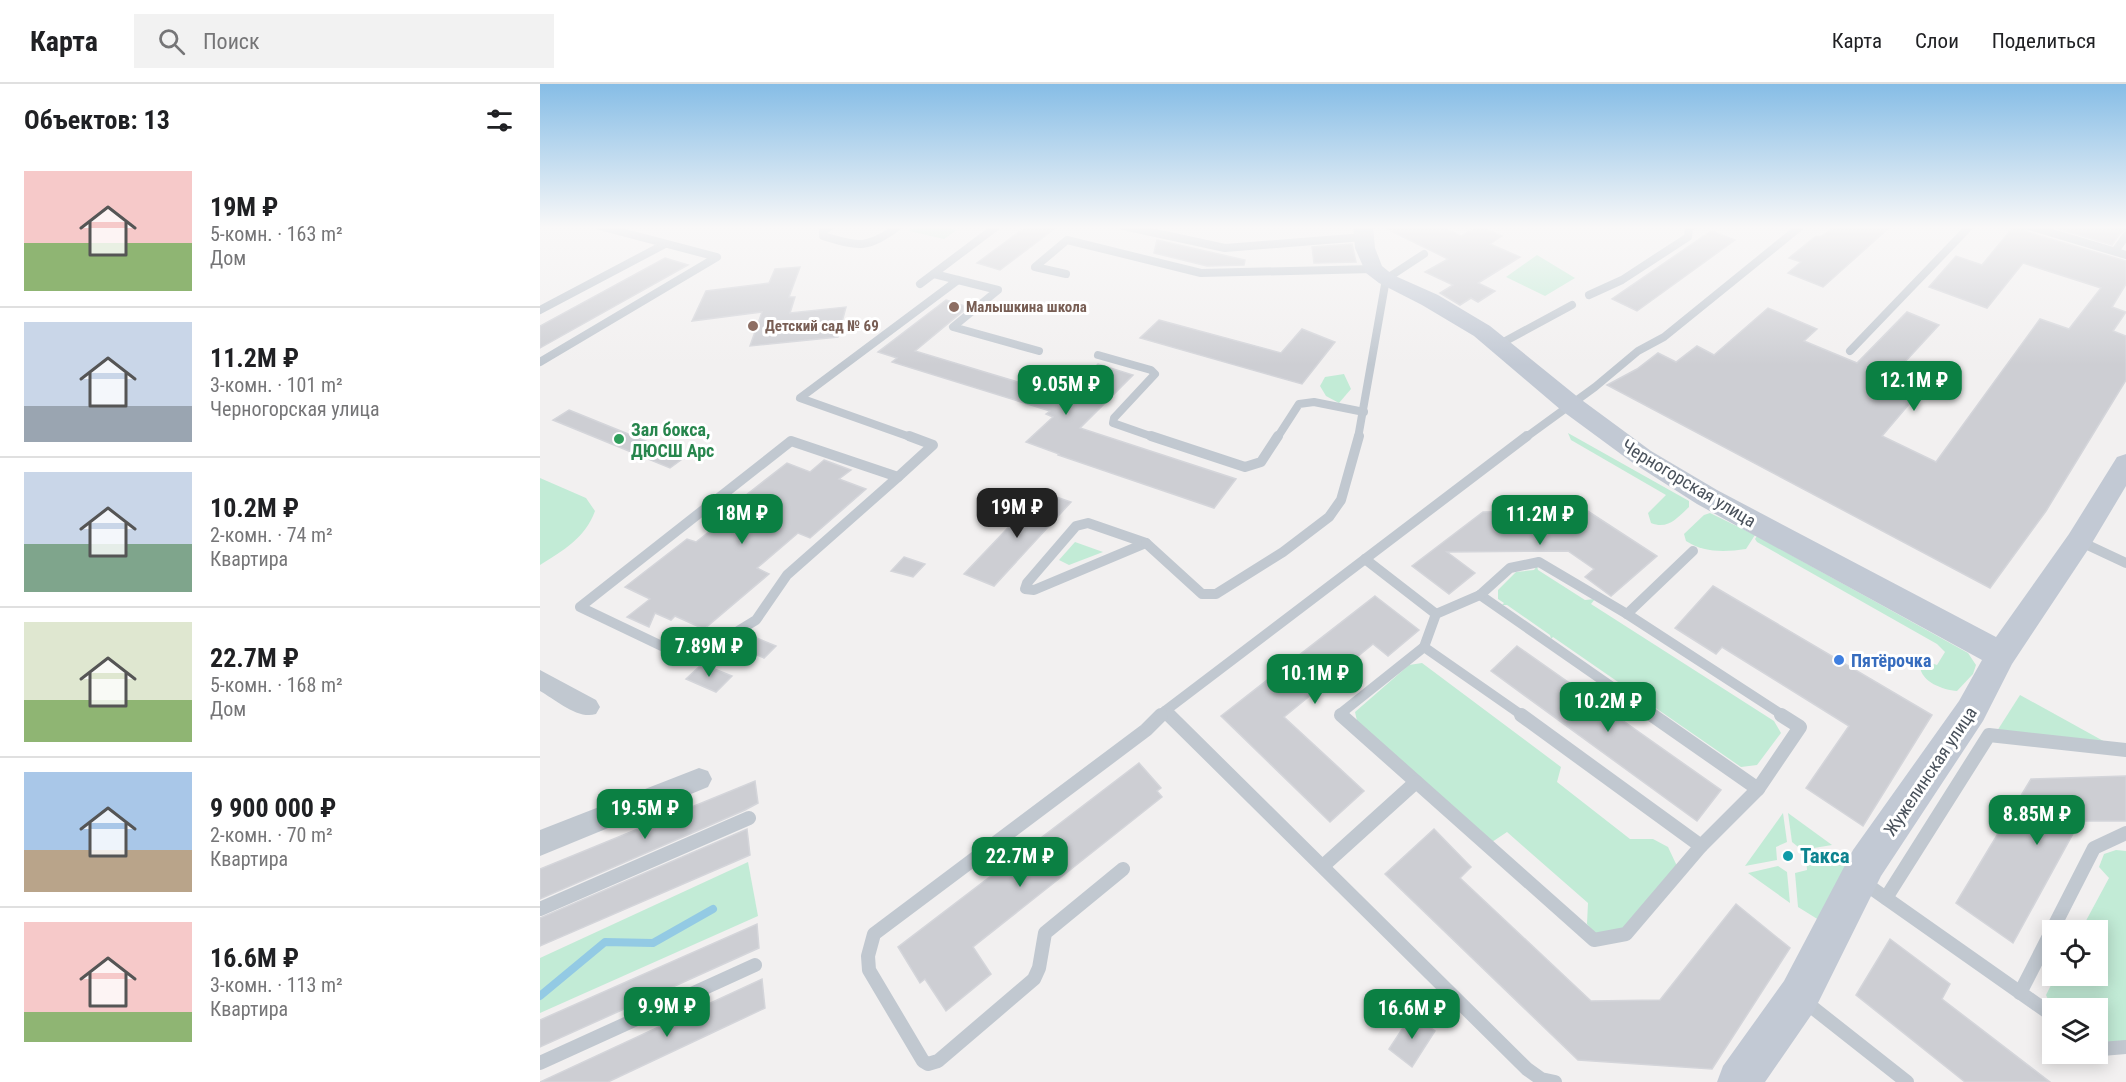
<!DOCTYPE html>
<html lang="ru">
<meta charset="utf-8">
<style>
:root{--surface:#fff;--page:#f2f2f2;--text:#202124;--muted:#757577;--line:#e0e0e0;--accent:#0b8043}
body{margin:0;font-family:"Roboto Condensed",sans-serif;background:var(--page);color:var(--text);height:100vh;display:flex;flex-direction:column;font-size:22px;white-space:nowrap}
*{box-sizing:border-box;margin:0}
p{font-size:20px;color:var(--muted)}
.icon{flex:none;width:33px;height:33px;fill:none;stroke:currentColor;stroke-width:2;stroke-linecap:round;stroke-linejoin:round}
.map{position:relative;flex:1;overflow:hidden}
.details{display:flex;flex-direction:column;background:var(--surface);width:540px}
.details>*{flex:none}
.fabs{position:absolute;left:1502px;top:836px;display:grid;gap:12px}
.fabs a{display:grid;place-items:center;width:66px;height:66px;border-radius:0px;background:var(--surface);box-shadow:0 3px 15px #0003;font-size:30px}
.price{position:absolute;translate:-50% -51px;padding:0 14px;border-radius:12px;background:var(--accent);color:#fff;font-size:20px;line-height:39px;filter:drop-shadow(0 2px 3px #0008)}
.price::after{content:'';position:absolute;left:50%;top:36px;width:18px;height:14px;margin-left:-9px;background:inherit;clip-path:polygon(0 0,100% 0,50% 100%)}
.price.selected{background:#222;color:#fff}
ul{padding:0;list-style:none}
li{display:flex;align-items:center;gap:18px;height:150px;padding:0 24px}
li+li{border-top:2px solid var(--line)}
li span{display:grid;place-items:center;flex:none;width:168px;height:120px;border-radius:0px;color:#555}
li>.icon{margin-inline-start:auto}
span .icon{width:72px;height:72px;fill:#fffc;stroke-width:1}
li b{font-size:26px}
h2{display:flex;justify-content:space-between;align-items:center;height:72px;padding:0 24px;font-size:26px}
header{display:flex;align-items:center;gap:36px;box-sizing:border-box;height:84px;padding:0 30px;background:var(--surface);border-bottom:2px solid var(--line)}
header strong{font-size:28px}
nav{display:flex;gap:33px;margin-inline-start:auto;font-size:21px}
.search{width:420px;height:54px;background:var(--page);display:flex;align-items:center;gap:15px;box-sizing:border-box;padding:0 21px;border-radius:0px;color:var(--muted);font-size:22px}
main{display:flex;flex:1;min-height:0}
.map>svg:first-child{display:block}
.green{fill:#c2ebd6}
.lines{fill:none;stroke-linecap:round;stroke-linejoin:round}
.stream{stroke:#93cae4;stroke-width:8}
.building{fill:#cdced3;stroke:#d4d5da;stroke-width:1.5}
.lane-far2{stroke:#c1c8d0;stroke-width:8}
.lane-far1{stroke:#c1c8d0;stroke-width:10}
.lane{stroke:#c1c8d0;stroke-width:14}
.street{fill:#c1c8d0;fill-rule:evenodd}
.secondary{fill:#c2c9d4;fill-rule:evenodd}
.education-dot{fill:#8d6e63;stroke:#fff;stroke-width:2}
.leisure-dot{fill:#2e9e5b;stroke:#fff;stroke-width:2}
.shop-dot{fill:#3f7fe0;stroke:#fff;stroke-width:2}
.culture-dot{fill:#0f9aa8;stroke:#fff;stroke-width:2}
.labels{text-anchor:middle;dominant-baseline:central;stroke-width:6;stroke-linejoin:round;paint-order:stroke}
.far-education-label{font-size:15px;font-weight:bold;fill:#785e54;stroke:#fff;text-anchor:start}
.leisure-label{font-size:18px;font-weight:bold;fill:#27864d;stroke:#fff;text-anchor:start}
.street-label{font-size:18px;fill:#49515b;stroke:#fff}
.shop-label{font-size:18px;font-weight:bold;fill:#366cbe;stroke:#fff;text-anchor:start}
.near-culture-label{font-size:21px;font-weight:bold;fill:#0d838f;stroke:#fff;text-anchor:start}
</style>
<header>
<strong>Карта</strong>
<div class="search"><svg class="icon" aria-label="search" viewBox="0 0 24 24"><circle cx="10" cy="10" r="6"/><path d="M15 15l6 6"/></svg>Поиск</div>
<nav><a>Карта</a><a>Слои</a><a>Поделиться</a></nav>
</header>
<main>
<section class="details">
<h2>Объектов: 13<svg class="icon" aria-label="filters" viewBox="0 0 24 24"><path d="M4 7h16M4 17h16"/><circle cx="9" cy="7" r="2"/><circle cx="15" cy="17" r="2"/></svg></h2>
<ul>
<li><span style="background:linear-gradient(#f6c9c9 60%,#8fb573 0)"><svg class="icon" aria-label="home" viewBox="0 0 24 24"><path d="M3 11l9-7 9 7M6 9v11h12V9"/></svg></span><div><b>19M ₽</b><p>5-комн. · 163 m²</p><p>Дом</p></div></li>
<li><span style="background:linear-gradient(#c9d6e8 70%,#9aa5b1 0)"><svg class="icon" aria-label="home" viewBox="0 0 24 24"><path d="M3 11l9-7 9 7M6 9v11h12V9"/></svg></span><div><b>11.2M ₽</b><p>3-комн. · 101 m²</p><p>Черногорская улица</p></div></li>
<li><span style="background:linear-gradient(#c9d6e8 60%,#7fa58c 0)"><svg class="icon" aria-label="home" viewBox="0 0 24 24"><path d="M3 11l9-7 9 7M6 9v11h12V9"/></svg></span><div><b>10.2M ₽</b><p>2-комн. · 74 m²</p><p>Квартира</p></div></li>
<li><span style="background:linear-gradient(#dfe7d0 65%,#8fb573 0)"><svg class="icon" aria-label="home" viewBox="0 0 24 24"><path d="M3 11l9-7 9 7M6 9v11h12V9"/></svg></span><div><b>22.7M ₽</b><p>5-комн. · 168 m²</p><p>Дом</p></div></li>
<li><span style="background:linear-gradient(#a9c7e8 65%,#b9a48a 0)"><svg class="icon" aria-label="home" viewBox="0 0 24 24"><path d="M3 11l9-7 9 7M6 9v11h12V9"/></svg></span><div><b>9 900 000 ₽</b><p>2-комн. · 70 m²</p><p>Квартира</p></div></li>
<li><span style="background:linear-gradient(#f6c9c9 75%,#8fb573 0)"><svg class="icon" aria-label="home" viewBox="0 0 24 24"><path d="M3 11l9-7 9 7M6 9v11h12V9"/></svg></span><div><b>16.6M ₽</b><p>3-комн. · 113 m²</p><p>Квартира</p></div></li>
</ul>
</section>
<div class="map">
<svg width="1586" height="998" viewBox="0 0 1586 998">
<rect width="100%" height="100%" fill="#f2f0f0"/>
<!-- green -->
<g class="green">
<path d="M377 142H398L417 146 404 155 369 147Z"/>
<path d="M997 171 1035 194 1005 212 966 193Z"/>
<path d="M804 290 811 305 799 319 786 312 780 302 785 293Z"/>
<path d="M1028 349 1149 417V423C1137 434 1128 446 1111 439L1108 429 1126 411 1031 356Z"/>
<path d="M0 394 46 414 55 427C45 454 24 466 0 481Z"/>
<path d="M1170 429 1215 451 1206 465C1185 468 1164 469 1146 457L1144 450 1164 431Z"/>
<path d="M1217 452 1428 569 1436 581 1433 590 1417 607C1403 606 1381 598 1380 582L1388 578 1397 581 1405 568 1397 560 1217 458 1215 455Z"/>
<path d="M535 458 563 468 529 481 519 476Z"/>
<path d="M997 482 998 486 1045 516 1055 515 1051 520 1234 637 1241 649 1217 681 1201 683 1013 553 1011 555 1010 551 967 521H962L964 519 958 515V506L976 488 994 486Z"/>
<path d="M882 579 1021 683 1017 698 1090 755H1113L1128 763 1137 782 1082 848 1057 852 1047 840 1048 819 967 748 952 758 818 641 815 628 869 581Z"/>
<path d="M1480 611 1567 659 1457 647Z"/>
<path d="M1243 729 1247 758 1236 763 1237 776 1205 782Z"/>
<path d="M1248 729 1292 761 1262 766 1252 758Z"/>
<path d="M1296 766 1312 777 1279 836 1258 823 1255 789 1267 786 1266 772Z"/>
<path d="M1576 766 1586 767V959L1557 957V924H1512L1506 911 1516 891H1557V846H1541L1569 794 1559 783 1564 770Z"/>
<path d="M208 778 218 832 0 929V874Z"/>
<path d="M1238 782 1247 788 1250 819 1208 789Z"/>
</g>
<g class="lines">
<!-- stream -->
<path class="stream" d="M0 912 65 858 113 859 173 825"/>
</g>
<!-- building -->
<g class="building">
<path d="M487 142H518L460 186 437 179Z"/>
<path d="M841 142H891L899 146 903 143 921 152 939 142 962 152 950 160 980 173 938 199 955 207 938 218 931 214 920 221 900 209 913 201 885 188 908 175Z"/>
<path d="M1296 142H1351L1283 203 1248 189 1261 178 1249 174 1276 152 1280 153Z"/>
<path d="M1474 142H1483L1487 148 1586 177V200L1572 223 1586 228 1573 247 1586 252V296L1506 427 1450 504 1067 301 1097 285 1118 269 1136 278 1157 262 1174 271 1228 224 1277 245 1264 257 1317 279 1367 228 1399 241 1351 293 1381 306 1342 352 1396 378 1500 235 1529 245 1561 204 1483 179 1447 224 1389 203 1416 172 1442 181Z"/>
<path d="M1509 142H1586V146L1581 148 1572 161Z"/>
<path d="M1171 147 1195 156 1097 227 1072 215Z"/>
<path d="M617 156 705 176 704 181 667 182 614 169Z"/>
<path d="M812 160 816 178 774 179 772 163Z"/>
<path d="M125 174 148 181 0 264V242Z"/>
<path d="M260 183 249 213H255L250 229 306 223 298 253 210 262 222 228 152 237 166 207 229 199 235 185Z"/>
<path d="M406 216 428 223 375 267 524 312 558 280 593 291 540 344 696 395 674 424 518 371 519 370 486 358 513 333 506 330 510 327 352 278 357 274 338 268Z"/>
<path d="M619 236 741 269 762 245 795 258 762 300 600 254Z"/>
<path d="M29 326 145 373 130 384 13 336Z"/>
<path d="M284 376 311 386 299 395 326 405 270 454 258 449 217 484 229 490 164 545 135 532 131 536 115 529 109 543 87 533 110 515 85 503 147 455 156 458 198 425 192 422 247 379 270 388Z"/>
<path d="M502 408 531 418 454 502 424 490Z"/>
<path d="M1046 426 1117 472 1071 512 1045 493 1054 485 1028 467 907 468 935 489 909 510 872 482 943 428Z"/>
<path d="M364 473 385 480 373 493 351 487Z"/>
<path d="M1173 502 1392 631 1323 742 1266 704 1309 642 1182 563 1176 570 1135 544Z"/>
<path d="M835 512 879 546 848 572 833 560 744 633 824 707 790 738 681 632Z"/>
<path d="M207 550 236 562 224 574 191 560Z"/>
<path d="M977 562 1181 706 1157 737 951 587Z"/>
<path d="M162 580 192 592 176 608 146 595Z"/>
<path d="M599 679 621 704 617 707 622 713 433 863 451 890 406 927 385 895 380 899 358 863Z"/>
<path d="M1586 692V737H1540L1473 859 1416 819 1491 695Z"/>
<path d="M215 697 218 719 205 726 0 815V785Z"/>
<path d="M207 745 210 771 0 862V834Z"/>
<path d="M894 745 931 783 920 794 1051 917 1120 916 1196 820 1250 864 1172 985 1038 976 845 790Z"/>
<path d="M217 840 219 864 0 963V936Z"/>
<path d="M1350 855 1410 900 1402 915 1510 998H1425L1316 911Z"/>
<path d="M222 895 225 924 68 998H0Z"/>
<path d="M872 930 895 947 872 983 849 965Z"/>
</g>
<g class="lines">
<!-- lane-far2 -->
<g class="lane-far2">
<path d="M291 142 283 147V152C321 163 326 165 359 142"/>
<path d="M583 142 685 164 824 153"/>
<path d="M1489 142 1586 171"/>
<path d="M1575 167 1586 152"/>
<path d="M394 190 458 206 413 243 499 267"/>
<path d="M526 190 495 183 527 156 661 189 833 185"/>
<path d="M380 200 457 142"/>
<path d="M1049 211 1082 196 1148 153 1149 144 1152 142"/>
<path d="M0 226 125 160"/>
<path d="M960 260 1032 221"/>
<path d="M1310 267 1430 142"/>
<path d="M558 271 611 286 615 290 574 334 573 339 616 354"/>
<path d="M0 278 177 173 59 142"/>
<path d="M373 354 260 314 418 196"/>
<path d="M737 354 759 320 774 318 824 328"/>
<path d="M818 354 846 195 884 170"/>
<path d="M985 354 1055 303 1098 267 1124 253 1261 142"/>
</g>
<!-- lane-far1 -->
<g class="lane-far1">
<path d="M611 352 705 383 721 378 738 352"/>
<path d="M251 357 358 393 247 491 216 536 151 576 40 523Z"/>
<path d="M358 393 393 361 369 352"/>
<path d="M548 439 606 459 494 506 485 505 487 499 536 442Z"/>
<path d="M1539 457 1586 479"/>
<path d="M606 459 662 510H676L743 468 789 433 801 416 819 352"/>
<path d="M825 475 896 530"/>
<path d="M940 511 1114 632"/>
<path d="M940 511 970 484 999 478 1087 530 1244 632"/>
<path d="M1087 530 1153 467"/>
<path d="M884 563 896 530 940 511"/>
<path d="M620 632 625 627"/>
<path d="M630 632 625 627 987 352"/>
<path d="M803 632 800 630 884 563 983 632"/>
</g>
<!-- lane -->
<g class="lane">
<path d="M629 631 987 985 1001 995 1015 998"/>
<path d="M801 631 1054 856 1086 850 1161 762 981 631"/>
<path d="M1112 631 1218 705 1260 643 1241 631"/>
<path d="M1161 762 1218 705"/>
<path d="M783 782 876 698"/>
<path d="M583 785 505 849 499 884 494 895 398 977 388 980 383 977 329 886 328 872 334 850 606 646 621 631"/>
<path d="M1323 798 1512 931"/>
<path d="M1346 814 1449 651 1586 666"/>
<path d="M0 825 209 734"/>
<path d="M1480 909 1554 764 1586 749"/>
<path d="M1263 916 1367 998"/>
<path d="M1557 962 1562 965 1586 963"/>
<path d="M0 979 215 881"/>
</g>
<!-- street -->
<g class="street">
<path d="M0 586 56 616 60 623 56 630C38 636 16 616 0 607Z"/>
<path d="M159 684 168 687 172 695 168 703 0 772V746Z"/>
</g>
<!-- secondary -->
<path class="secondary" d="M813 142H833L835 164 842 182 853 191 898 211 950 242 1039 314 1111 367 1177 406 1456 553 1529 450 1577 373 1586 370V402L1549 464 1472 580 1443 637 1341 792 1274 927 1225 998H1177L1183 982 1244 897 1313 766 1419 617 1442 576 1157 420 1093 379 1021 326 934 252 882 221 839 199 826 189 815 164Z"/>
</g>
<!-- sky -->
<linearGradient id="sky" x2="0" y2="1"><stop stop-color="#86bde6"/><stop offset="0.51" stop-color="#f9f8f8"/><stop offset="1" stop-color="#f9f8f8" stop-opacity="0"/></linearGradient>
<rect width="1586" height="281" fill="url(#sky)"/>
<!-- markers -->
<g class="education-dot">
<circle cx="414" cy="223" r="6"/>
<circle cx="213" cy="242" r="6"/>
</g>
<circle class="leisure-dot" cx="79" cy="355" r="6"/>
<circle class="shop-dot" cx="1299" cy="576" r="6"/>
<circle class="culture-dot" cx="1248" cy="772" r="6"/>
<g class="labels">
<!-- far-education labels -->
<g class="far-education-label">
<text x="426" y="223">Малышкина школа</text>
<text x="225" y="242">Детский сад № 69</text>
</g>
<!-- leisure labels -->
<g class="leisure-label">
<text x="91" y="345">Зал бокса,<tspan x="91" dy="21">ДЮСШ Арс</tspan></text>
</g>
<!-- street labels -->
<g class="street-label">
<text transform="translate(1149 399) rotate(31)">Черногорская улица</text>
<text transform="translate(1390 687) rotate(-56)">Жужелинская улица</text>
</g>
<!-- shop labels -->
<g class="shop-label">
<text x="1311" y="576">Пятёрочка</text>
</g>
<!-- near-culture labels -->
<g class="near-culture-label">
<text x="1260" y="772">Такса</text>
</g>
</g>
</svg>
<div class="fabs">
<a><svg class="icon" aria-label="locate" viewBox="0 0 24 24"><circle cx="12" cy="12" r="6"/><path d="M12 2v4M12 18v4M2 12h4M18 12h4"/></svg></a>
<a><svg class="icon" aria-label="layers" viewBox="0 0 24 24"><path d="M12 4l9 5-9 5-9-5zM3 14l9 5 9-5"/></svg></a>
</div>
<b class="price" style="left:1374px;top:328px">12.1M ₽</b>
<b class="price" style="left:526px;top:332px">9.05M ₽</b>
<b class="price selected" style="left:477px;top:455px">19M ₽</b>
<b class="price" style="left:202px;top:461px">18M ₽</b>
<b class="price" style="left:1000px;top:462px">11.2M ₽</b>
<b class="price" style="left:169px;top:594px">7.89M ₽</b>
<b class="price" style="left:775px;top:621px">10.1M ₽</b>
<b class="price" style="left:1068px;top:649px">10.2M ₽</b>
<b class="price" style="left:105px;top:756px">19.5M ₽</b>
<b class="price" style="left:1497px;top:762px">8.85M ₽</b>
<b class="price" style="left:480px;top:804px">22.7M ₽</b>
<b class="price" style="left:127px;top:954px">9.9M ₽</b>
<b class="price" style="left:872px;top:956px">16.6M ₽</b>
</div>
</main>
